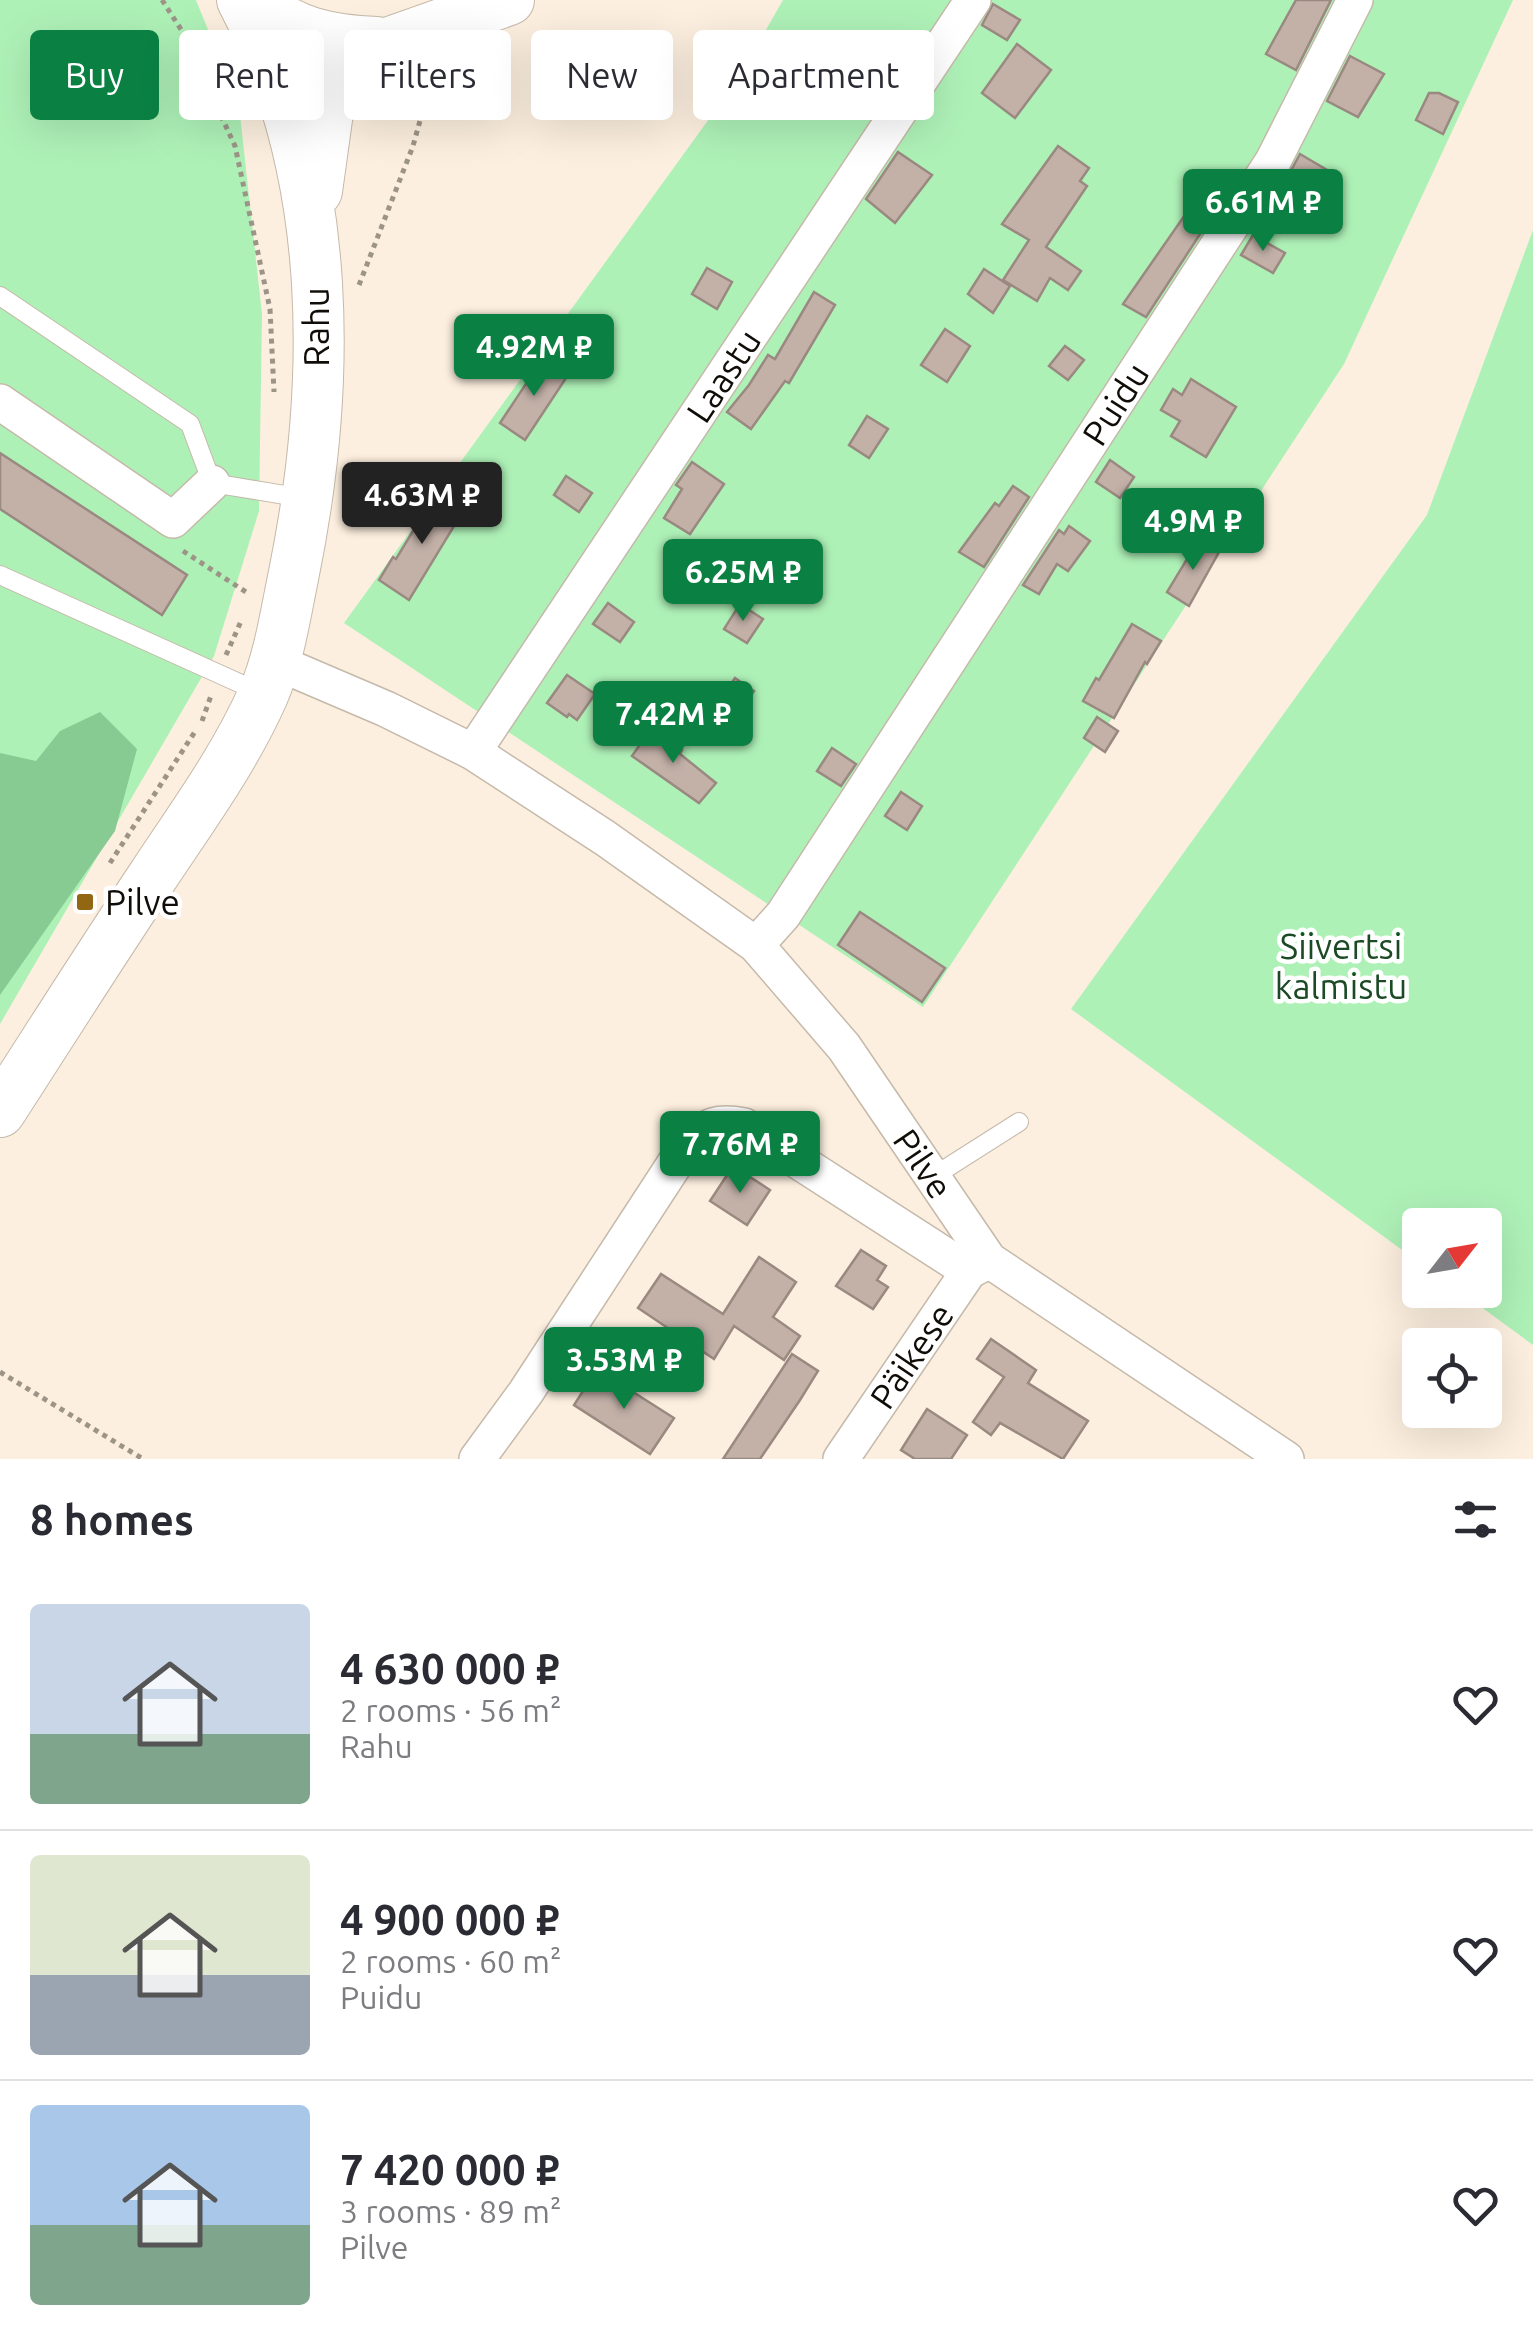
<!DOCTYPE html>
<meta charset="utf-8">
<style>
:root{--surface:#fff;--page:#f7f7f7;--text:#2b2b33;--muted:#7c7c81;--line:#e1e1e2;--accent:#0b8043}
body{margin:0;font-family:Ubuntu,sans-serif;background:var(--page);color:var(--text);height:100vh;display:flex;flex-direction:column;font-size:38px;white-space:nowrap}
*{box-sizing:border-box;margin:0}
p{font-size:32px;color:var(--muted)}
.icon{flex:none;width:55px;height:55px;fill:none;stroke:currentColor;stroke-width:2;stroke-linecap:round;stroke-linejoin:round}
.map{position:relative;height:1459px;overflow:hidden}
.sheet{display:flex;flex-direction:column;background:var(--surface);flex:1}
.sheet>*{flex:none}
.top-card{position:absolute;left:30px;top:30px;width:1000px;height:90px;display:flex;gap:20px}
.needle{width:65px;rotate:59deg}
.controls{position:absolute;left:1402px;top:1208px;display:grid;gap:20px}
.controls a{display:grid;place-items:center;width:100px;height:100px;border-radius:10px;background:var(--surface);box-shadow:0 10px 40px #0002;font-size:50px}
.price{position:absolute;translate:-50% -85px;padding:0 22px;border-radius:10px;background:var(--accent);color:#fff;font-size:32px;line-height:65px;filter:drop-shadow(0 2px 5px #0008)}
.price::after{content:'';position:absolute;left:50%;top:60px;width:30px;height:22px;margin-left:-15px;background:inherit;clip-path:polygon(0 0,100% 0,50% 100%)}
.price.selected{background:#222;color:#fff}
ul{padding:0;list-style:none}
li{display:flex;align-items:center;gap:30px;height:250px;padding:0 30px}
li+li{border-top:2px solid var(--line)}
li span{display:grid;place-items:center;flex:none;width:280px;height:200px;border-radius:10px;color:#555}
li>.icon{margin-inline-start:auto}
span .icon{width:120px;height:120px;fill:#fffc;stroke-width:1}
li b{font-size:42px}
h2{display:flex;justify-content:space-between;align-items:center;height:120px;padding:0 30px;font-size:42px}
.pill{padding:0 35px;border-radius:10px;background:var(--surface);box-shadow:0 10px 40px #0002;font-size:35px;line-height:90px}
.pill.selected{background:var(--accent);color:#fff}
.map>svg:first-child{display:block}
.green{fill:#aef1b7}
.forest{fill:#88cb92}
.building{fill:#c3b1a8;stroke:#9a8980;stroke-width:2.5}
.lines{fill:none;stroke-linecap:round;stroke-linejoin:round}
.lane-casing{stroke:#c5b9aa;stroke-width:20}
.street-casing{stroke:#c5b9aa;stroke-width:38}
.secondary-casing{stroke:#c5b9aa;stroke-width:52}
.path{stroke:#9d9488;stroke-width:5;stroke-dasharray:5 5;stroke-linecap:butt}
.lane{stroke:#fff;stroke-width:18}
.street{stroke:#fff;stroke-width:35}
.secondary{stroke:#fff;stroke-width:50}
.poi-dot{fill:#926712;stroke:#fff;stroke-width:4}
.labels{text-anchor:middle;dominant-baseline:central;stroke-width:9;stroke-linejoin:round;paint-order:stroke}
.street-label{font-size:35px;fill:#100c07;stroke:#fff}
.poi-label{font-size:35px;fill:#100c07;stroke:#fff;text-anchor:start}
.park-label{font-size:35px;fill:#1b4a25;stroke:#fff}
</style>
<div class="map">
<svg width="1533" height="1459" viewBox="0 0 1533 1459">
<rect width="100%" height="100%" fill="#fcefdf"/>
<!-- green -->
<g class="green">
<path d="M0 0H196L239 106 262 314 259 511 214 656 0 1024Z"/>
<path d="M783 0H1513L1344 364 923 1007 344 623 738 79Z"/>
<path d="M1533 230V1345L1458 1290H1485V1225H1420V1263L1071 1009 1427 515Z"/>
</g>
<!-- forest -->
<path class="forest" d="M100 712 137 749 115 831 0 995V753L36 761 60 731Z"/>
<!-- building -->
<g class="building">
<path d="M1296 0H1331L1296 70 1266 54Z"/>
<path d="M993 4 1020 20 1007 40 982 25Z"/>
<path d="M1017 44 1051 70 1015 118 982 93Z"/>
<path d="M1350 56 1384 74 1358 117 1327 101Z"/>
<path d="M1429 93H1439L1458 102 1443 134 1416 120Z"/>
<path d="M1058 146 1089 168 1080 181 1087 186 1046 247 1081 271 1068 290 1050 278 1037 301 1003 280 1029 240 1002 224Z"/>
<path d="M898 152 932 175 895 223 866 199Z"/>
<path d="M1300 154 1327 170 1313 194 1287 178Z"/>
<path d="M1187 212 1206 225 1146 317 1123 304Z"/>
<path d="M1253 235 1285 253 1273 273 1241 255Z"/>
<path d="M707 268 732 282 717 309 692 294Z"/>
<path d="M984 269 1010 286 993 313 968 294Z"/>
<path d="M814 292 835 305 789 383 785 381 751 429 727 412 749 385 768 355 775 359Z"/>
<path d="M945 329 970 346 947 382 921 365Z"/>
<path d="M1065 346 1084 360 1068 380 1049 366Z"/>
<path d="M543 358 568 375 525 440 500 423Z"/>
<path d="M1191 379 1236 407 1206 457 1171 436 1180 421 1161 410 1173 389 1182 395Z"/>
<path d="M867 416 888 429 869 458 849 445Z"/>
<path d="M0 453 187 575 162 615 0 509Z"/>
<path d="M1110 460 1134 477 1120 498 1096 482Z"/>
<path d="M692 462 724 484 690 534 664 518 682 489 676 485Z"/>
<path d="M566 476 592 493 579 512 554 495Z"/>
<path d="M1013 486 1029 497 984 567 959 552 995 503 999 506Z"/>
<path d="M440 494 465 508 409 600 379 580 393 557 396 559 427 508 430 511Z"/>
<path d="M1069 526 1090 541 1068 571 1057 564 1039 594 1023 585 1059 530 1064 534Z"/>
<path d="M1198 541 1219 552 1189 606 1167 592Z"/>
<path d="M608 603 634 622 620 642 593 624Z"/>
<path d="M740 604 763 619 747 643 724 629Z"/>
<path d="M1132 624 1161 641 1147 664 1145 662 1114 718 1083 701 1096 678 1099 680Z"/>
<path d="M567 675 595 694 577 720 569 714 567 717 547 703Z"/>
<path d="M735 678 754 691 739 713 720 700Z"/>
<path d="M1097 717 1118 731 1105 752 1084 738Z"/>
<path d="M651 729 682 750 680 754 716 783 699 803 632 756Z"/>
<path d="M832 748 856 764 841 786 817 771Z"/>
<path d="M901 792 922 806 907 830 885 816Z"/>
<path d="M860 912 945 968 922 1002 838 945Z"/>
<path d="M733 1166 770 1190 747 1225 710 1201Z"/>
<path d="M861 1250 886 1266 877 1280 888 1287 873 1309 836 1286Z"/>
<path d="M759 1257 796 1282 773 1317 800 1336 784 1360 734 1326 714 1359 638 1308 661 1274 723 1314Z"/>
<path d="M991 1339 1036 1370 1028 1383 1088 1421 1063 1459 1000 1423 991 1435 973 1422 1004 1377 977 1359Z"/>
<path d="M792 1354 818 1371 800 1400 760 1459H723Z"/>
<path d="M597 1369 674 1418 650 1454 574 1405Z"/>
<path d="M927 1409 967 1435 951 1459H915L901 1450Z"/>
</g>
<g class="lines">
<!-- lane casing -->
<g class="lane-casing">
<g id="lane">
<path d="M0 296 190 424 212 483 303 498"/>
<path d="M0 575 259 692"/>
<path d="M934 1176 1019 1122"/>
</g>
</g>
<!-- street casing -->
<g class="street-casing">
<g id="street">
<path d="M0 402 173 520 212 483"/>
<path id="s1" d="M276 662 386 709 473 752 605 838 756 945 844 1047 989 1260 1286 1459"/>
<path id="s2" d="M473 752 973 0"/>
<path id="s3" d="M756 945 783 915 1273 161 1355 0"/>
<path d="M477 1459 526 1392 689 1142C707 1125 718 1121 744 1126L969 1271"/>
<path id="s4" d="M841 1459 969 1271 988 1261"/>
</g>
</g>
<!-- secondary casing -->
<g class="secondary-casing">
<g id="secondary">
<path d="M256 0C291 33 330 40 377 42"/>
<path d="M277 82 509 0"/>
<path d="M317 191 328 112 340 92 383 54"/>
<path d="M0 1112C51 1033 101 954 153 876 192 817 234 760 263 695 279 658 285 617 293 578 332 389 335 175 242 0"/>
</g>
</g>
<!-- path -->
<g class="path">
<path d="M162 0 182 31 235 146 270 309 274 392"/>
<path d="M359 285 413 146 434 70"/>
<path d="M183 551 249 594"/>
<path d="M226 655 242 619"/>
<path d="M202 721 212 693"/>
<path d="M110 863 196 730"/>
<path d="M0 1372 143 1459"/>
</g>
<!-- lane -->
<use href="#lane" class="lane"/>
<!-- street -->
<use href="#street" class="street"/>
<!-- secondary -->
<use href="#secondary" class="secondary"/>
</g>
<!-- markers -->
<rect class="poi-dot" x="75" y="892" width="20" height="20" rx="5"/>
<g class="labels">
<!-- street labels -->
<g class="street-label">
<text transform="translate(316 327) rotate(-90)">Rahu</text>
<text stroke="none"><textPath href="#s2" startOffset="452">Laastu</textPath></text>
<text stroke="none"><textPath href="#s3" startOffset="650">Puidu</textPath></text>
<text stroke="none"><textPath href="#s1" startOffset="835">Pilve</textPath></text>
<text stroke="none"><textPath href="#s4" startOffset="125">Päikese</textPath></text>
</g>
<!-- poi labels -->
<g class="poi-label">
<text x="105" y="902">Pilve</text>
</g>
<!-- park labels -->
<g class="park-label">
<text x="1341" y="946">Siivertsi<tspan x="1341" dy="40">kalmistu</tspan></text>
</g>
</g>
</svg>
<div class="controls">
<a><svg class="needle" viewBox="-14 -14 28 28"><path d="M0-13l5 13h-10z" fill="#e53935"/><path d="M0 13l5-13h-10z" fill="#7c7c81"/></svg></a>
<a><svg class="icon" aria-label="locate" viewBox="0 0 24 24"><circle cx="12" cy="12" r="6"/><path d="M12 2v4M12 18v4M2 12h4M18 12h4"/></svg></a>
</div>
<b class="price" style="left:1263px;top:254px">6.61M ₽</b>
<b class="price" style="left:534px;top:399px">4.92M ₽</b>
<b class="price selected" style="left:422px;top:547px">4.63M ₽</b>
<b class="price" style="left:1193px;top:573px">4.9M ₽</b>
<b class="price" style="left:743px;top:624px">6.25M ₽</b>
<b class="price" style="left:673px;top:766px">7.42M ₽</b>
<b class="price" style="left:740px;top:1196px">7.76M ₽</b>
<b class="price" style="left:624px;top:1412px">3.53M ₽</b>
<div class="top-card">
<a class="pill selected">Buy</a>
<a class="pill">Rent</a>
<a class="pill">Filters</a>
<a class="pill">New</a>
<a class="pill">Apartment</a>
</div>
</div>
<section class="sheet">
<h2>8 homes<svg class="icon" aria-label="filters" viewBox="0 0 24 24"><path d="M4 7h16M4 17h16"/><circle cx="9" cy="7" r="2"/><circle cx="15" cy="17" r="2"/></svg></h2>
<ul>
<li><span style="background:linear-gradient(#c9d6e8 65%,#7fa58c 0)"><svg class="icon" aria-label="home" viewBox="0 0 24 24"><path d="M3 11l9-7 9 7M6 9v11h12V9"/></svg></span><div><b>4 630 000 ₽</b><p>2 rooms · 56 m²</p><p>Rahu</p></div><svg class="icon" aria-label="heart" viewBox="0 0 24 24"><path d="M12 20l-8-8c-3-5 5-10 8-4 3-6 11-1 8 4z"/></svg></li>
<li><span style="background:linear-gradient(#dfe7d0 60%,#9aa5b1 0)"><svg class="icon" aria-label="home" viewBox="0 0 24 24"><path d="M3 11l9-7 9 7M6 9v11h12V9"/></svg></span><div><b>4 900 000 ₽</b><p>2 rooms · 60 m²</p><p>Puidu</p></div><svg class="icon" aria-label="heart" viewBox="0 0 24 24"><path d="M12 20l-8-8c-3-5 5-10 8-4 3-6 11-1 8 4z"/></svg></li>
<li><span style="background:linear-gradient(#a9c7e8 60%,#7fa58c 0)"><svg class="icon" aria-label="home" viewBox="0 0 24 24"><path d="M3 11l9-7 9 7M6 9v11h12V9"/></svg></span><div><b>7 420 000 ₽</b><p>3 rooms · 89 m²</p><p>Pilve</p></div><svg class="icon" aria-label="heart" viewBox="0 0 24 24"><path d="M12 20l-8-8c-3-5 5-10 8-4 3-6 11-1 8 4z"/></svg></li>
</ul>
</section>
